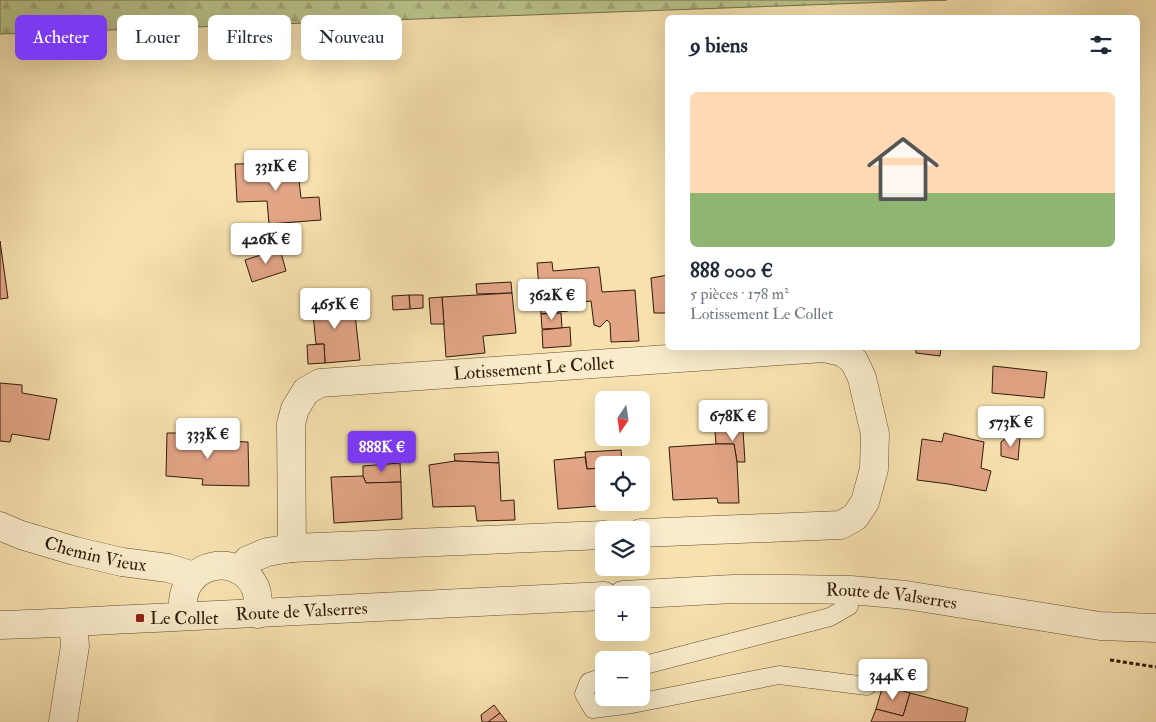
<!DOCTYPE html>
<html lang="fr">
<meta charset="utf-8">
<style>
:root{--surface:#fff;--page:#f2f2f3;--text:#1f2937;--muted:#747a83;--accent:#7c3aed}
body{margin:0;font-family:"IM FELL Double Pica",serif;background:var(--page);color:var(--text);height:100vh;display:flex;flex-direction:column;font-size:19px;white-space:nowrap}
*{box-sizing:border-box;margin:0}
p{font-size:16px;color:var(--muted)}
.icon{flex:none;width:28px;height:28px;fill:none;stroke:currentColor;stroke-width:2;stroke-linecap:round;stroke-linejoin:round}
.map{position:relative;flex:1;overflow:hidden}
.details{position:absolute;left:665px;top:15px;width:475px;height:335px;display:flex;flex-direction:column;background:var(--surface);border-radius:8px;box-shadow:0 5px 20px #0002}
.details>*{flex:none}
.banner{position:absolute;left:15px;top:15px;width:475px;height:45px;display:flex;gap:10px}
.needle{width:32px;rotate:193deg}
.buttons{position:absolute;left:595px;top:391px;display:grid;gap:10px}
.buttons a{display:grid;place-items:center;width:55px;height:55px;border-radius:8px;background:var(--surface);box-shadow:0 5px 20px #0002;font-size:25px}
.price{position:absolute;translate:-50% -42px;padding:0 11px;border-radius:5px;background:#fff;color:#222;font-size:16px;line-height:32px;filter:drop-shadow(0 1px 2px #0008)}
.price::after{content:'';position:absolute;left:50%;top:30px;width:15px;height:11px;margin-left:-8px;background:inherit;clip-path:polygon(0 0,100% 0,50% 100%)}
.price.active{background:var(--accent);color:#fff}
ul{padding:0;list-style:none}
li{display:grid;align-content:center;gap:10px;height:265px;padding:0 25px}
li span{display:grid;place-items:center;height:155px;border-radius:8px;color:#555}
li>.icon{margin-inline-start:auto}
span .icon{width:90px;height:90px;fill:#fffc;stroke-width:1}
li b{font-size:21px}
h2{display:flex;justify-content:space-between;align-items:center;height:60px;padding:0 25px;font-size:21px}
.tag{padding:0 18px;border-radius:8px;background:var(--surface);box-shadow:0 5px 20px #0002;font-size:18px;line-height:45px}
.tag.active{background:var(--accent);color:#fff}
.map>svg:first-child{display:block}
.forest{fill:url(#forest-firs);stroke:#75704c}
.building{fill:#e2a586;stroke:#301b0b}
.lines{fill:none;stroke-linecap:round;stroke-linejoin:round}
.service-casing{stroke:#624d34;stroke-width:19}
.minor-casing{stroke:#624d34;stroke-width:29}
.tertiary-casing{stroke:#624d34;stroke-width:29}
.path{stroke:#301b0b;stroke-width:3;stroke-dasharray:4 2.5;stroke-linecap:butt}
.service{stroke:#faeccb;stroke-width:18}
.minor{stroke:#faeccb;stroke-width:28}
.tertiary{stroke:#faeccb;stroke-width:28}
.poi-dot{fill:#8f2418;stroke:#faeccb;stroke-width:2}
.labels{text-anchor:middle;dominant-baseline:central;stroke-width:4;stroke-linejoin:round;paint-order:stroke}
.street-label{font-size:18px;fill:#301b0b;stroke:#faeccb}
.poi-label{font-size:18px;fill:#301b0b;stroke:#faeccb;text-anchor:start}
</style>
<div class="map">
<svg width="1156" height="722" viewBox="0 0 1156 722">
<defs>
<pattern id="forest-firs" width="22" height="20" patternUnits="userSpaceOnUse" patternTransform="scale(1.25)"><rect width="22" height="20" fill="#bac48c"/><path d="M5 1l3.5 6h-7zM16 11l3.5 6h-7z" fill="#a0a877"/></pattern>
</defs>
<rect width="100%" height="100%" fill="#f7e2af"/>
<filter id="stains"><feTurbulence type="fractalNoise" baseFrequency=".004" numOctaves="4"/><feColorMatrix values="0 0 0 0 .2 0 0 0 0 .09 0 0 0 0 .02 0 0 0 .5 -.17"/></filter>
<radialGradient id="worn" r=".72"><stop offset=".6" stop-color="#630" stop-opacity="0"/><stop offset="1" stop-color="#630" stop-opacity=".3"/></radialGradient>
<!-- forest -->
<path class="forest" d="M0 0H947L0 34Z"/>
<!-- building -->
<g class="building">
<path d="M297 163 301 198 319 197 321 220 269 224 267 201 237 202 235 164Z"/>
<path d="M0 241 8 298 0 299Z"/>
<path d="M280 249 286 271 252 282 245 260Z"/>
<path d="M552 262 553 271 599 267 602 292 635 290 639 341 611 342 610 323 607 320 600 327 594 325 591 301 573 303 571 309 568 311 541 314 537 263Z"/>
<path d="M668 275V313H654L651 278Z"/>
<path d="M511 282 512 293 477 294 476 284Z"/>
<path d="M327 292 329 307 354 305 360 360 325 363 324 344H316L311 294Z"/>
<path d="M512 293 516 333 483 336 485 353 446 357 442 297Z"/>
<path d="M409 295H423V308L410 309Z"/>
<path d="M409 295 410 309 393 310 392 296Z"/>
<path d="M442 297 444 324H431L429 298Z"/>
<path d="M561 313 562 328 542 329 541 314Z"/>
<path d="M570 327 571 346 543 348 542 330Z"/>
<path d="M324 344 325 363 308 364 307 345Z"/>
<path d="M916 348H941L940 356 916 353Z"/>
<path d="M993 366 1047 372 1044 398 992 393Z"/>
<path d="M0 383 22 385V393L57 399 49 440 12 434 10 442 0 441Z"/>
<path d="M743 430 745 462H737L734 444H716L715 431Z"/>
<path d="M167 433H206L205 440 248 442 249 486 202 485 203 479 166 476Z"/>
<path d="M944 433 984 442 981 468 991 471 986 491 948 484 917 480 922 439 942 442Z"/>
<path d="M1012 436 1020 437 1018 460 1001 456V442L1006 438Z"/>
<path d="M716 444H734L737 462 739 503H718L717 498 673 500 669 447Z"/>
<path d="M621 450 622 465H604V468L587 469 585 452Z"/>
<path d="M498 452 499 463 455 461 454 454Z"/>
<path d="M585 457 587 469 604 468V502H625V504L558 509 554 460Z"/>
<path d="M455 461 499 463 501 501 514 500 515 520 477 521 475 506 433 507 429 465Z"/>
<path d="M400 463 401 482 366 483 363 476V466Z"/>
<path d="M363 476 366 483 401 482 402 519 334 523 331 477Z"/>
<path d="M883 685 910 693 903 716 876 709Z"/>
<path d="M910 693 968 708 965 722H871L876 709 903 716Z"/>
<path d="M494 705 500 713 488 722H482L481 715Z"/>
<path d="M500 713 507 722H488Z"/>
</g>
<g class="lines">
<!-- service casing -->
<g class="service-casing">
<g id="service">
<path d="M641 666 830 617 849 606 851 590"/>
<path d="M604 677 589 682 584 694 593 709 632 704 779 675 867 686"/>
</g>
</g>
<!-- minor casing -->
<g class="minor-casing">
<g id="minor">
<path id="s1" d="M0 526 21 535 75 551 122 562 168 568 194 576"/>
<path id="s2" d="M292 548 291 424 295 409 306 391 320 383 824 348 842 352 854 361 862 378 875 434 874 469 865 502 855 517 841 525 641 533"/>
<path d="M239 570 248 560 267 552 292 548 604 535"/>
<path d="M185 616C184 612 183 606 183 601 186 562 238 552 255 587 259 596 258 605 258 614"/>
<path d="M63 722 75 646 73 623"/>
</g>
</g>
<!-- tertiary casing -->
<g class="tertiary-casing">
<g id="tertiary">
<path id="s3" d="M623 595 733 589H791L851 590 906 595 1100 626 1156 628"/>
<path id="s4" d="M0 625C52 624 103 620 155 618 304 611 454 604 604 596"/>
</g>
</g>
<!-- path -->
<path class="path" d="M1110 660 1156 667"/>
<!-- service -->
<use href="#service" class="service"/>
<!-- minor -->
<use href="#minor" class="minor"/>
<!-- tertiary -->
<use href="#tertiary" class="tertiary"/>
</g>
<!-- markers -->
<rect class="poi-dot" x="135" y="613" width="10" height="10" rx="2.5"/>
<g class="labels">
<!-- street labels -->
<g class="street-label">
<text stroke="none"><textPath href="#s2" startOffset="391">Lotissement Le Collet</textPath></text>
<text stroke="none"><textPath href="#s1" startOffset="100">Chemin Vieux</textPath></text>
<text stroke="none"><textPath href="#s3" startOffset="269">Route de Valserres</textPath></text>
<text stroke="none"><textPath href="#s4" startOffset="302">Route de Valserres</textPath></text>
</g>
<!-- poi labels -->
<g class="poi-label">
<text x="150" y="618">Le Collet</text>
</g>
</g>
<rect width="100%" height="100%" filter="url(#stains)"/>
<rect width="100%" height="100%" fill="url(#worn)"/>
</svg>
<div class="buttons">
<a><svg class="needle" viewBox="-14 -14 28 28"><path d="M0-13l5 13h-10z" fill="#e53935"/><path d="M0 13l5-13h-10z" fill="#747a83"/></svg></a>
<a><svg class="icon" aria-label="locate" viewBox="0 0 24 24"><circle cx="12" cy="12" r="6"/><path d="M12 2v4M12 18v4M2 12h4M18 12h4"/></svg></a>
<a><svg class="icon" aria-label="layers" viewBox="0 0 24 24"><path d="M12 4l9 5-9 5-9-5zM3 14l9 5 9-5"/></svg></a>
<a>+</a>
<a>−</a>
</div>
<b class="price" style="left:276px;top:192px">331K €</b>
<b class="price" style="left:266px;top:265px">426K €</b>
<b class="price" style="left:552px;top:321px">362K €</b>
<b class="price" style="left:335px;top:330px">465K €</b>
<b class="price" style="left:733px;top:442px">678K €</b>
<b class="price" style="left:1011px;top:448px">573K €</b>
<b class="price" style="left:208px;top:460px">333K €</b>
<b class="price active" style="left:382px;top:473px">888K €</b>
<b class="price" style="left:893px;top:701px">344K €</b>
<div class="banner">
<a class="tag active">Acheter</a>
<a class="tag">Louer</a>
<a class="tag">Filtres</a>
<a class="tag">Nouveau</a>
</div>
<section class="details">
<h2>9 biens<svg class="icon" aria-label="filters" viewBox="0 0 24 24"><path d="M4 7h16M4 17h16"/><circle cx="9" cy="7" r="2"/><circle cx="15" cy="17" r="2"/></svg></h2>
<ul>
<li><span style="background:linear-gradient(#ffd9b3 65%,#8fb573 0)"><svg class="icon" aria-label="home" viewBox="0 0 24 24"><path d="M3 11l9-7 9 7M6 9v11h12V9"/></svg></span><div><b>888 000 €</b><p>5 pièces · 178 m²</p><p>Lotissement Le Collet</p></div></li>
</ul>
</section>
</div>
